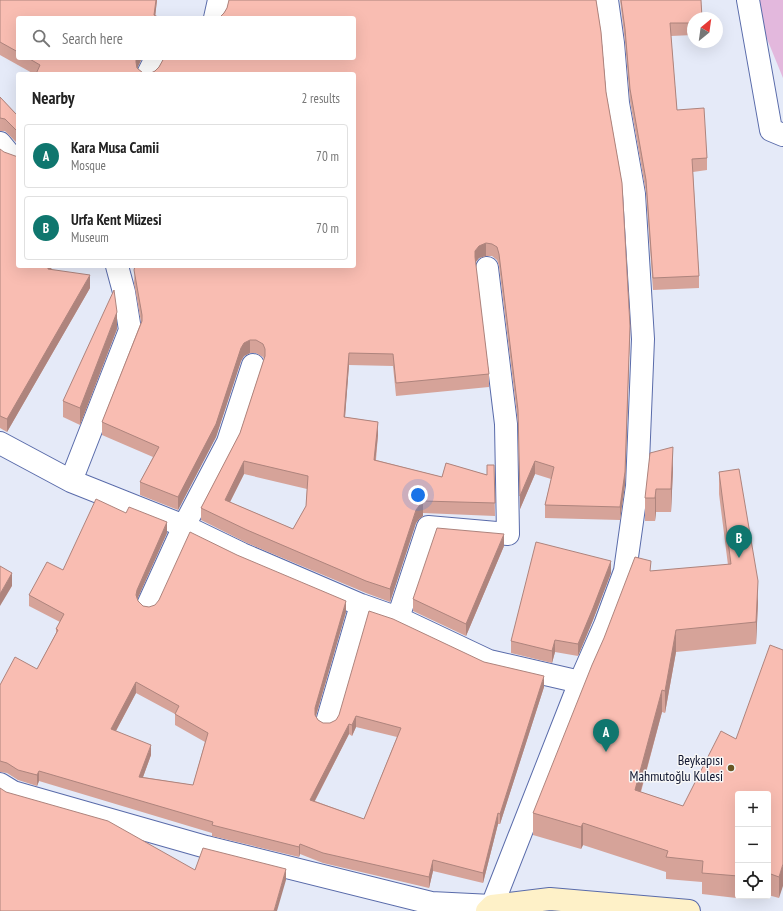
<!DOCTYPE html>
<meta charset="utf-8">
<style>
body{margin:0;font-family:"PT Sans Narrow",sans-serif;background:#f2f2f2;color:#222}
.controls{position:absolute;right:12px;bottom:12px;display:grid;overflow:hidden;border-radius:4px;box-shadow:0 4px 16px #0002}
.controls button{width:36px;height:36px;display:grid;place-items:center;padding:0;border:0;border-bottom:1px solid #e0e0e0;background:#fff;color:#222;font:20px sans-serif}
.compass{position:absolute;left:687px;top:12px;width:36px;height:36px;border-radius:50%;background:#fff;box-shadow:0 4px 16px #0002;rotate:29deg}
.you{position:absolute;left:418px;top:495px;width:14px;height:14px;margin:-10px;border:3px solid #fff;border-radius:50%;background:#1a73e8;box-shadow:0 0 0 6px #1a73e833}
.badge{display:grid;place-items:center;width:26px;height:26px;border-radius:50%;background:#0f766e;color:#fff;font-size:13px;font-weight:700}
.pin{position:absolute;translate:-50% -33px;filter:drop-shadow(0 1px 2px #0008)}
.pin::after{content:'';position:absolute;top:21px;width:14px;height:12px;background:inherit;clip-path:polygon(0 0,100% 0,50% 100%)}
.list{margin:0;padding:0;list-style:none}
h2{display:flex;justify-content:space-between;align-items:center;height:52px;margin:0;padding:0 16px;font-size:17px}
h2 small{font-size:13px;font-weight:400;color:#767676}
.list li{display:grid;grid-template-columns:26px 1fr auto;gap:12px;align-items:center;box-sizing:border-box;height:64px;margin:0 8px 8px;padding:0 8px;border:1px solid #e0e0e0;border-radius:4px}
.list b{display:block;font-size:15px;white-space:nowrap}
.list p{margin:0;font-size:13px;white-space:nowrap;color:#767676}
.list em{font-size:13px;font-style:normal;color:#767676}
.icon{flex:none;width:22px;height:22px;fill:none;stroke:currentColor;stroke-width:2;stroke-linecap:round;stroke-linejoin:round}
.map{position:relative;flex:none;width:783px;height:911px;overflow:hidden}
.search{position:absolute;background:#fff;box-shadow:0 4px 16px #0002;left:16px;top:16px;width:340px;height:44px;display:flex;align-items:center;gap:10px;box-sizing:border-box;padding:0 14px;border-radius:4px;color:#767676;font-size:15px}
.panel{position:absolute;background:#fff;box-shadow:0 4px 16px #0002;left:16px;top:72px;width:340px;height:196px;border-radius:4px}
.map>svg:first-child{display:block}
.green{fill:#e3b8dd}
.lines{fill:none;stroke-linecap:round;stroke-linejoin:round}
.street-casing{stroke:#596baa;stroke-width:24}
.secondary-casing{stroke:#596baa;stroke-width:24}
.street{stroke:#fff;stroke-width:22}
.secondary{stroke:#fef1c8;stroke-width:22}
.wall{fill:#d6a399;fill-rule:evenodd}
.shaded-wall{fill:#ae847d}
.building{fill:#f9bdb2;stroke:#ae847d;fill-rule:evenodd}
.poi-dot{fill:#685724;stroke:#f7f7f7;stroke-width:1.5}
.labels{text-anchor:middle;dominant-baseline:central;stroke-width:3;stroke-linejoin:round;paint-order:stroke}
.poi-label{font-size:14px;fill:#101630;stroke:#f7f7f7;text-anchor:end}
</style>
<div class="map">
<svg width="783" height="911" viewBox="0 0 783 911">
<rect width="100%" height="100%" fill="#e5eaf8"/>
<path class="green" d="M757,0H783V78L763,29Z"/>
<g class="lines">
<defs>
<path id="street" d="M748,0L771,130L783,135
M215,18L219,0
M148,74L156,58
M0,143L9,154L18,158
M0,443L71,481L184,526L242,554L361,605L398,618L489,661L580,682L492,906L431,903L206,847L13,792L0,784
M71,481L130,330L124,292L117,266
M148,605L184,526L228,442L253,365
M398,618L428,527L508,534L506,424L487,268
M580,682L605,625L625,571L637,486L643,339L634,194L618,103L613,43L607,0
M327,722L361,605"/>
<path id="secondary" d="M487,911L492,906L550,899L689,911"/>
</defs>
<use href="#street" class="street-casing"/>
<use href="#secondary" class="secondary-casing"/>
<use href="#street" class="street"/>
<use href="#secondary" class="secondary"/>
</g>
<path class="wall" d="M0,0H157L155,16L160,18H18V58H142L137,68L143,73L149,74L155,71L159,67L164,58H354V18H220V17L224,13L227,8L229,0H596L601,32L606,92L622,183L630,326L625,485L620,520L545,518V505L551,479L535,474L520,509L518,423L499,266L497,260L492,256H486L479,258L475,263L489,374V387L396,396L393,366L349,365L345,417L378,422V435L376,460L442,477L446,463L487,475V465H494L495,516L423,513V516L419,519L416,523L390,602L366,593L247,543L201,520V508L240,433L264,359L263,357L256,353H250L244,356L241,361L216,437L178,510L140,495V482L153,457L102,435V422L141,322L134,283L135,266H354V74H34L0,55ZM244,474L307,489L306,506L293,529L230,502Z
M620,0H701L693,18V35L671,36L677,110L707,158V170L693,172L699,276V288L653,290L646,193L630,101L625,42Z
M0,97L16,114L18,110V144L5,131H0Z
M0,149L18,266H52L51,269L90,288L7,432L0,428Z
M117,329L80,425L63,417V401Z
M673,470L671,512H656L655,521H645V498Z
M719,472L758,602L756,644L676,652L665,713L662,712L641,792L683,806L736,739L783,650L779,898L768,895V794H738V896H745V899L702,894V882L666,879V872L583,845L581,849L533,835V813L651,571L728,565L719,494Z
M167,533L137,599L138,601L143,606L149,607L346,612L316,716L318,720L323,723H330L484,662L544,687L500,824H498L483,883L433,871L429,888L323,863L300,854L299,857L212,836V833L39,781L37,786L18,780L7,773L0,772V685L37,669L56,633V629L60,622L29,606V595L63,570ZM136,693L175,714V725L205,742L193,785L143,777L151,755L116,731ZM356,727L397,737L364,819L315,801L349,734L352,736Z
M504,546L466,636L413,611V599Z
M611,573L593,620L578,656L555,652L552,663L511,653V641Z"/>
<path class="shaded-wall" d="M156,0H157L155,18L154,15Z
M136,58H142L137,69L136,62Z
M486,243V256L479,258L475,263V251L479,246Z
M48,266H52L48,281Z
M90,275V288L7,432V419Z
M117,312V329L80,425V408Z
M630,326L625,485L620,520V507Z
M250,340V353L244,356L241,361L216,437L178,510V497L241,348L244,343Z
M349,353V365L344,430V417Z
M378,422V435L374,472V460Z
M673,447V470L671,512V489Z
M244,461V474L225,512V500Z
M535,461V474L520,509V496Z
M656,489V512L655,521V498Z
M423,501V516L419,519L416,523L390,602V589L416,510Z
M167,522V533L137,600L136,595L137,590Z
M504,534V546L466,636V624Z
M611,561V573L593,620L578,656V644Z
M12,573V586L0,606V594Z
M758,581V602L756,644V622Z
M346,601V612L315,719V708Z
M676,630V652L665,713V691Z
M555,640V652L552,663V651Z
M544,676V687L500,824V814Z
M136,682V693L111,740V729Z
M662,690V712L635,812V790Z
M356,716V727L352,736V725Z
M349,724V734L310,810V800Z
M151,745V755L139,788V777Z
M39,771V781L37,786V775Z
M498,813V824L483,883V873Z
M583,823V845L581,849V827Z
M300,844V854L299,857V847Z
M433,860V871L429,888V877Z
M783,864V886L779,898V877Z
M286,869V880L277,911H274Z"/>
<path class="building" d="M0,0H156L154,15L160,18H18V52L0,42Z
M229,0H596L601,32L606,92L622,183L630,326L625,472L620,507L545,505L554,467L535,461L520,496L518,410L499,254L497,247L492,244L486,243L479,246L475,251V257L489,374L396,383L393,354L349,353L344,417L378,422L374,460L442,477L446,463L487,475V465H494L495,503L423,501V503L419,506L416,510L390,589L366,581L247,530L201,508L240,433L265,356V349L263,344L256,340H250L244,343L241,348L216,424L178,497L140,482L159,447L102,422L142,321V315L134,270L135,266H354V74H36L40,65L28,58H136V62L137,68L143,73L149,74L155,71L159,67L164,58H354V18H220V17L224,13L227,8ZM244,461L308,476L306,506L293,529L225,500Z
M621,0H701L702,18H693V23H670L677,110L704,108L707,158L692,159L699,276L653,278L646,180L630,89L625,29Z
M0,97L16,114L18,110V132L5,119L0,118Z
M0,149L4,152L18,157V266H48V269L90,275L7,419L0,416Z
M114,290L117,312L80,408L63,401Z
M673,447L671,489H656L655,498H645L650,453Z
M739,469L758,581L756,622L676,630L665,691L662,690L635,790L683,806L721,731L736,739L770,645L783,650V864L779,877L768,873V794H738V876L702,873L703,861L666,857L668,851L583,823L581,827L533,813L592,665L604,638L635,557L651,561L650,571L731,564L719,472Z
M96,499L126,513L129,507L167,522L137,590L136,595L138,601L143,606L149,607L155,605L159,600L190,532L237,555L346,601L315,708V715L318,720L323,723H330L336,720L339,715L369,611L393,619L484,662L544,676L500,814L498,813L483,873L433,860L429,877L323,853L300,844L299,847L212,825L213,822L39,771L37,775L18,770L7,763L0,761V685L15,657L37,669L58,630L56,629L64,614L29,595L47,562L63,570ZM136,682L179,706L175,714L208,733L193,785L139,777L151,745L111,729ZM356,716L401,728L364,819L310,800L349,724L352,725Z
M437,528L504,534L466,624L413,599Z
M536,542L611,561L593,608L578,644L555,640L552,651L511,641Z
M0,566L12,573L0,594Z
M0,788L6,792L108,821L195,870L203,848L286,869L274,911H0Z"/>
<circle class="poi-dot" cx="731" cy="768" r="4"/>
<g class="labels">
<g class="poi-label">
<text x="723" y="760">Beykapısı<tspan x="723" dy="16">Mahmutoğlu Kulesi</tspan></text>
</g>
</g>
</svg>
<div class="controls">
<button>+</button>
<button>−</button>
<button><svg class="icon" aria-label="locate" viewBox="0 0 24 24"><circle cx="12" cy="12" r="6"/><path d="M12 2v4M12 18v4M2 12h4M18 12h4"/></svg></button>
</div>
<svg class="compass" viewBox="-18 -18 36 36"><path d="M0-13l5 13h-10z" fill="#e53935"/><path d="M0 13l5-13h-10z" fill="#767676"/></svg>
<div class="you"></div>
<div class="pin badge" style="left:606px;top:752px">A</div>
<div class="pin badge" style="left:739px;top:558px">B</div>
<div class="search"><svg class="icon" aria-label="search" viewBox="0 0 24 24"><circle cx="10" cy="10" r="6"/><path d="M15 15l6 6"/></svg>Search here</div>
<section class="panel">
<h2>Nearby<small>2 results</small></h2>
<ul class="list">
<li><span class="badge">A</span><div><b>Kara Musa Camii</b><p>Mosque</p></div><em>70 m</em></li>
<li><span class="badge">B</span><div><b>Urfa Kent Müzesi</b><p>Museum</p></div><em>70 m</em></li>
</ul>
</section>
</div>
